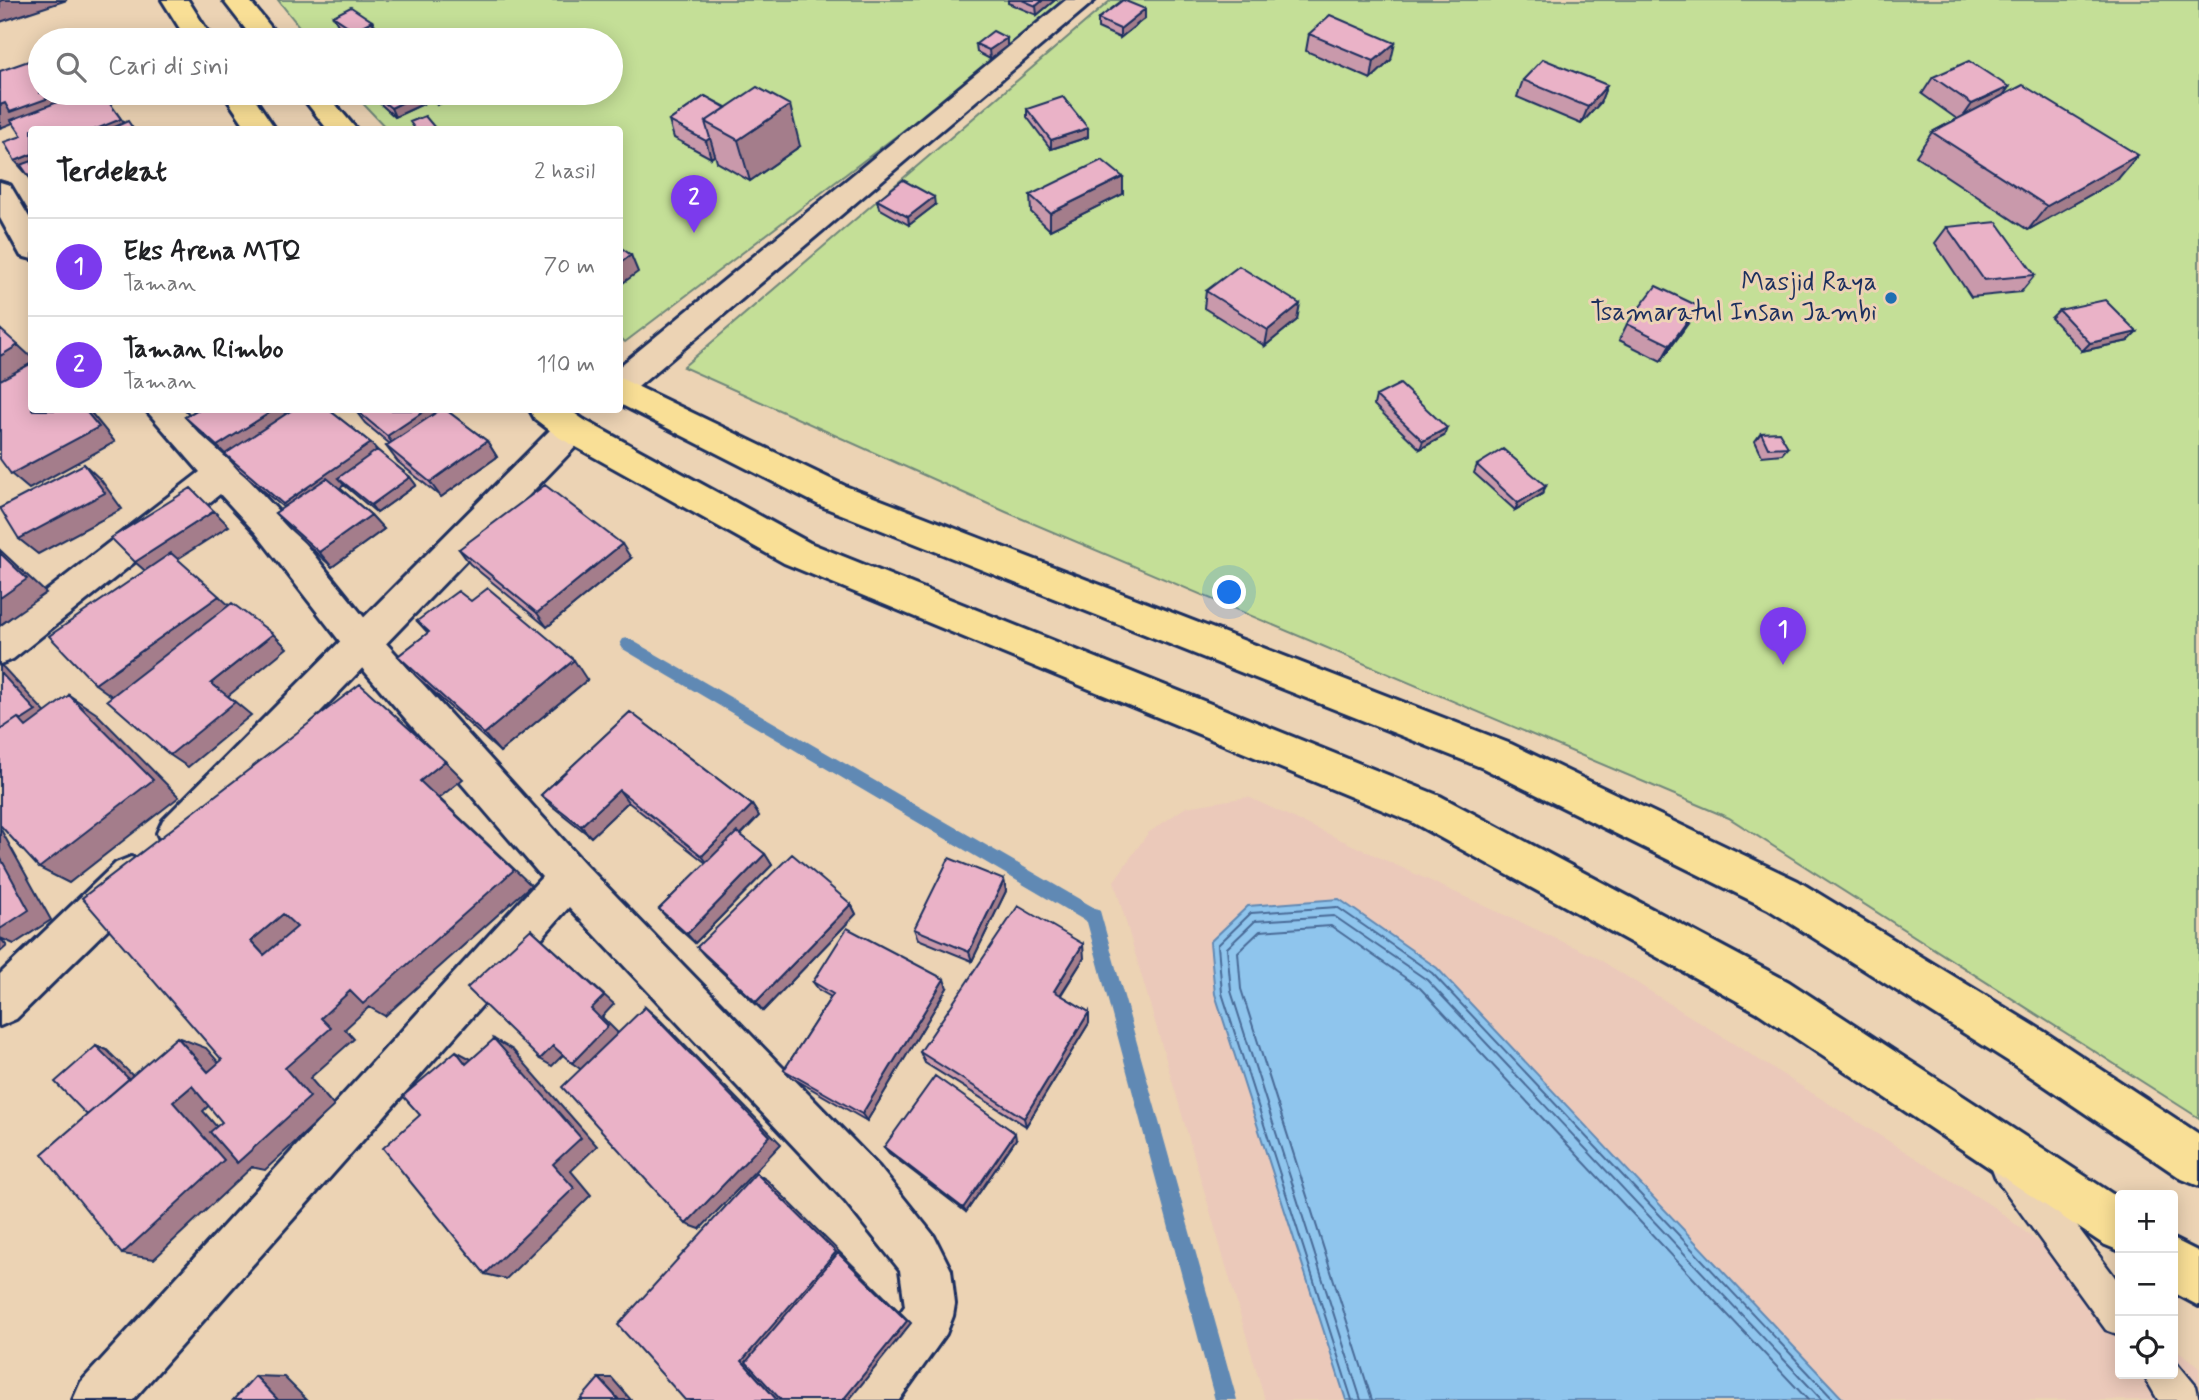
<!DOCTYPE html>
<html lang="id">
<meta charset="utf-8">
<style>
body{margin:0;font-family:Mynerve,sans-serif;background:#f6f6f6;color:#202124}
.controls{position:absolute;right:21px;bottom:21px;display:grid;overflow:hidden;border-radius:7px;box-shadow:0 4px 18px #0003}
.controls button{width:63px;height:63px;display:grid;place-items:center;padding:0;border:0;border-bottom:2px solid #e0e0e0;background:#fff;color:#202124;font:35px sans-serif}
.you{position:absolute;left:1230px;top:593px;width:24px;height:24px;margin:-18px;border:5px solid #fff;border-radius:50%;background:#1a73e8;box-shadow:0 0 0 10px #1a73e833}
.badge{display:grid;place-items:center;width:46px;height:46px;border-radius:50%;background:#7c3aed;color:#fff;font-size:23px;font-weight:700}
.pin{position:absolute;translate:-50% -58px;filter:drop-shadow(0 2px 4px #0008)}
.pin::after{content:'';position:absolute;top:37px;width:24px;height:21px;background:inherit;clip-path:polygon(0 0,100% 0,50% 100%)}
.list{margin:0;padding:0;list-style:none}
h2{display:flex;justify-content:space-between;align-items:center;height:91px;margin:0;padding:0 28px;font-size:30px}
h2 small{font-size:23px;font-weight:400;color:#757577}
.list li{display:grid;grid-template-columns:46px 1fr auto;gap:21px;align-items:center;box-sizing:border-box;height:98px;padding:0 28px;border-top:2px solid #e0e0e0}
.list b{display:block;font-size:26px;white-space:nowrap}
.list p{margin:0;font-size:23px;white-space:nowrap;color:#757577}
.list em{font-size:23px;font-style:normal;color:#757577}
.icon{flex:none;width:38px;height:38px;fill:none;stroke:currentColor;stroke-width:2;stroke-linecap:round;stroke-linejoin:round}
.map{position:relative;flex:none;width:2199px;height:1400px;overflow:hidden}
.search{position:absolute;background:#fff;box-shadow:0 4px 18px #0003;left:28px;top:28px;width:595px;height:77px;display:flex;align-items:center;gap:18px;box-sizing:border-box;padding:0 24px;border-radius:38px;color:#757577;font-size:26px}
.panel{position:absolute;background:#fff;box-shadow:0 4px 18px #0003;left:28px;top:126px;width:595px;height:287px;border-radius:7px}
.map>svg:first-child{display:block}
.built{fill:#ebc9ba}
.green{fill:#c4df97;stroke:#70877a;stroke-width:2}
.water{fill:#8fc5ed;stroke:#6189b4;stroke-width:2}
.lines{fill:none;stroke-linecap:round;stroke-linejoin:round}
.shore{stroke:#496b97;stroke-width:2}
.stream{fill:#6189b4;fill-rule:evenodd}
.service-casing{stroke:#1b2f5e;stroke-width:5}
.minor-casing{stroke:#1b2f5e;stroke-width:6}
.tertiary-casing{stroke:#1b2f5e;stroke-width:6}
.trunk-casing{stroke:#1b2f5e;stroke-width:6}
.service{fill:#ecd3b4;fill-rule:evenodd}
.minor{fill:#ecd3b4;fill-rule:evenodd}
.tertiary{fill:#ecd3b4;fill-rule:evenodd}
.trunk{fill:#f9df96;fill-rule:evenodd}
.wall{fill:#c999ab;stroke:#1b2f5e;stroke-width:2}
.shaded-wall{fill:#a47d8b;stroke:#1b2f5e;stroke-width:2}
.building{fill:#eab2c7;stroke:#1b2f5e;stroke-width:2;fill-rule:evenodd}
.poi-dot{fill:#1f6fb2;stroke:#ecd3b4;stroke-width:2.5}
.labels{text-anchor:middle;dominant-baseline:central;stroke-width:6;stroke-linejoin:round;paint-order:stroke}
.poi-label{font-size:26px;fill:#1b2f5e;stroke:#ecd3b4;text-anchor:end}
</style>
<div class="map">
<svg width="2199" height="1400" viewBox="0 0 2199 1400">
<rect width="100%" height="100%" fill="#ecd3b4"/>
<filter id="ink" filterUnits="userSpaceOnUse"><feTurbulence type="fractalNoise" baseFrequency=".0143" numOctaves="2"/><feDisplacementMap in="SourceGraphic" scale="14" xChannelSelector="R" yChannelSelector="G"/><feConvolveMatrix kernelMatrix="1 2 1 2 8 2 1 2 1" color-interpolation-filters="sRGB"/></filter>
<g filter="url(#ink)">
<path class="built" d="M1248,797L1594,956L1995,1208L2120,1307V1374H2173V1347L2199,1366V1400H1265L1114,881L1148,833L1186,807Z"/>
<path class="green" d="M278,0H1066L1016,45L625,342L620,337V130L387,129L353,93H611V40H310Z
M1111,0H2199V1118L1729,818L1006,512L683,367Z"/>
<path class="water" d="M1339,899L1437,968L1844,1400H1346L1215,994L1210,942L1248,906Z"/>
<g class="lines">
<path class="shore" d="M1352,1400L1222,993L1218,945L1251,913L1337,907L1432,973L1834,1400
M1361,1400L1231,991L1227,948L1255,921L1334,916L1427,980L1822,1400
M1372,1400L1241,989L1238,952L1260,931L1331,926L1420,988L1808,1400"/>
<path class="stream" d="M628,638L1100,911L1237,1400H1215L1087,922L623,649L620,644L623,639Z"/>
<defs>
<path id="service" d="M2008,1146L2021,1151L2120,1284V1335L2106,1330L1995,1177L1990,1164L1995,1151Z
M2173,1358L2196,1386L2199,1400H2158L2143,1374H2173Z"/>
<path id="minor" d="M1066,0H1095L632,392L620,396V366Z
M0,182L10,185L32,222V259L21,256L0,218Z
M146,410H183L280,513L375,631L584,863L879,1167L934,1236L951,1270L955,1304L953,1316L946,1334L899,1400H842L850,1382L905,1306L900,1270L845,1201L569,907L133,1400H73L81,1382L542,877L349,653L256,533L220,494L13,659L0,664V627L200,472Z"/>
<path id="tertiary" d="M572,416L584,420L589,429L584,438L191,846L177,852L163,846L157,833L163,820L560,420Z
M131,857L146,863L152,877L146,891L16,1019L0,1026V974L116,863Z"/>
<path id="trunk" d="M162,0H188L213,40H187Z
M223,0H249L281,40H254Z
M223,93H251L276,130H248Z
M299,93H326L357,130H328Z
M620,378L845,486L1511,744L1798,881L2043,1031L2199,1134V1186L2182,1179L2011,1063L1768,909L1483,768L821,506L620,404Z
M530,410H570L584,420L810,543L1440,796L1789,982L2120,1199V1251L2103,1244L1757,1012L1412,822L784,563L560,438L535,419Z
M2173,1239L2199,1252V1306L2173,1292Z"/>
</defs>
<use href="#service" class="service-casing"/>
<use href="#minor" class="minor-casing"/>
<use href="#tertiary" class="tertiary-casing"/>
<use href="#trunk" class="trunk-casing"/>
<use href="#service" class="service"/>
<use href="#minor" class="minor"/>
<use href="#tertiary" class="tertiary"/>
<use href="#trunk" class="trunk"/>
</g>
<path class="wall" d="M1008,0H1055L1037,15L1008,3Z
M1145,9V18L1120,38L1098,28V19Z
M333,16L372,21L377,30L355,37L338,25Z
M1309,34L1391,60L1371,79L1306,51Z
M1007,38V46L990,59L977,52L976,44Z
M1933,77L2009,87L2003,95L2118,179L2028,230L1916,156L1932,132L1957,119L1922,94Z
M1523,80L1607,85L1600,103L1581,124L1517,97Z
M371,93H416L423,104L395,117L374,98Z
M424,93H463L437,105Z
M705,96L800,146L750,181L717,162L715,155L711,158L674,138L669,121Z
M1027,109L1088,128V137L1051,149L1027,117Z
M1123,177V194L1050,230L1031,212L1030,195Z
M877,200L935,205L909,225L879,208Z
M1947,227L2035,275L2021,292L1971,297L1935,243Z
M1206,291L1297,320L1265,346L1204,308Z
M1698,306L1689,322L1661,361L1619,340L1627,324Z
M2059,310L2137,332L2128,341L2082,351L2051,318Z
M1376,396L1444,436L1420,449L1374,405Z
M194,410H329L371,443L377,450L410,477L416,485L377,513L344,485L340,488L371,515L384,529L332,567L289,528L275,513L284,508L239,470L230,460L200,433L185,417L195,411Z
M355,410H446L487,441L497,457L441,497L398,462L386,446L390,444L365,423Z
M1761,433L1788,447L1782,454L1762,456L1755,441Z
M1477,465L1542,494L1515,510L1474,473Z
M459,549L631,558L547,627L470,564Z
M471,601L587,680L500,752L416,676L398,656L428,633L417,621Z
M630,712L752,805L759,816L741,835L765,854L772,865L695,943L668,919L659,909L706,863L628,802L591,837L552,806L541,795Z
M1004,880L1006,891L972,961L918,939L914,929Z
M851,904L856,914L763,1011L705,956L697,947Z
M1084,958L1061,995L1089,1012V1023L1026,1126L925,1063L920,1052Z
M813,982L947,988L867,1121L791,1077L784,1070L831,997L819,990Z
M1016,1139L966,1212L889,1153L884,1147Z"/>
<path class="shaded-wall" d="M2,0H67L0,22V1Z
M1043,0H1055L1037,15L1036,6Z
M1145,9V18L1120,38V29Z
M372,21L377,30L359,39L354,30Z
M1007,38V46L990,59L989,50Z
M1395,43L1391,60L1371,79L1374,61Z
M1607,85L1600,103L1581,124L1588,107Z
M2009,87L1997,104L1960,121L1972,104Z
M63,93H123L107,99L129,130H94L18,121L0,128V105L5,103Z
M439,93H463L437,105L433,96Z
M555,93H567L556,96Z
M418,95L423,104L395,117L391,108Z
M790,105L800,146L750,181L738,140Z
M1088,128V137L1051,149V140Z
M710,138L715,155L711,158L706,141Z
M32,154V177L30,178L15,161Z
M2138,155L2118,179L2028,230L2047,206Z
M1123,177V194L1050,230V213Z
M934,197L935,205L909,225L908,217Z
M631,255L638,272L620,285V263Z
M1300,304L1297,320L1265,346L1268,330Z
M1698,306L1689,322L1661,361L1670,345Z
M2137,332L2128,341L2082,351L2090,343Z
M18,345L32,358V363L0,382V356Z
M85,410H89L115,442L29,489L11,474Z
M274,410H312L226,455L217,446Z
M426,410H443L398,451L387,436Z
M1447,428L1444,436L1420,449L1423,441Z
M487,441L497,457L441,497L430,482Z
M371,443L383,458L338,478L344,485L297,519L283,504Z
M84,464L101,480L122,509L38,554L19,539Z
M410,477L416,485L377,513L371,505Z
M1546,486L1542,494L1515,510L1518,503Z
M214,511L229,526L151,576L135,562Z
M371,515L384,529L332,567L319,552Z
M622,544L631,558L547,627L537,613Z
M0,550L46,593L0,625Z
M219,596L234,610L113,697L95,684Z
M273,634L287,648L228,696L251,715L188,767L170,755L211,683Z
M574,660L587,680L500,752L484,734Z
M0,665L4,668L55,723L0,762Z
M69,695L97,714L179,797L69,883L39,868Z
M445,761L463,779L439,798L531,885L385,1016L369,1007L345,1029L354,1039L310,1078L334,1106L265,1170L251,1167H252L154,1259L122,1254L173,1102L192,1086L220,1095L203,1111L243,1157L285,1068L321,1018L420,781Z
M619,790L628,802L591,837L581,826Z
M752,805L759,816L710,866L702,856Z
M0,828L51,920L14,944L0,938L7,946L0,952Z
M765,854L772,865L695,943L687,934Z
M1004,880L1006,891L972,961L969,952Z
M851,904L856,914L763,1011L756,1002Z
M283,914L307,928L264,955L251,941Z
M531,929L614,1004L602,1017L619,1034L583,1071L572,1063L591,1009Z
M1083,944L1084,958L1055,1003L1054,991Z
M944,979L947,988L867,1121L862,1114Z
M645,1007L659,1019L781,1144L700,1229L686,1224Z
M1089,1012V1023L1026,1126L1024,1118Z
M177,1037L206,1048L236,1082L208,1072Z
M494,1039L513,1050L597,1146L571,1171L591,1195L506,1279L485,1274L553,1164Z
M96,1046L107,1050L144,1087L104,1124Z
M553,1046L565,1053L552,1066L540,1059Z
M456,1051L475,1061L466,1064Z
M1015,1133L1016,1139L966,1212L963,1208Z
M756,1173L767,1180L911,1323L849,1400H777L742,1361Z
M255,1376L284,1377L307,1400H278Z
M599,1378H612L631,1400H619Z"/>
<path class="building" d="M1022,0H1043L1036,6Z
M1123,0L1145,9L1120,29L1098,19Z
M351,7L372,21L354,30L333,16Z
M1330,15L1395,43L1374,61L1309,34Z
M374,29L387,40H346Z
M993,31L1007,38L989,50L976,44Z
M109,32L115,40H86Z
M40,57V93H63L10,112L5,103L0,105V71Z
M1543,59L1607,85L1588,107L1523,80Z
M1969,61L2009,87L1972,104L1933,77Z
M2023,85L2138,155L2047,206L1932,132Z
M757,87L790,105L738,140L705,122Z
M81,93H102L121,119L94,130H32V154L15,161L4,142L22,136L11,120Z
M373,93H416L418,95L391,108Z
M705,96L726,108L705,122L710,138L706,141L669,121Z
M1063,97L1088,128L1051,140L1027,109Z
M425,116L436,129L416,130L410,122Z
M128,121L134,130H108Z
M1102,160L1123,177L1050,213L1030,195Z
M32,161V181L21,165Z
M903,180L934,197L908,217L877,200Z
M1997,222L2035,275L1984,280L1947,227Z
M620,247L631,255L620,263Z
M1239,266L1300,304L1268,330L1206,291Z
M1656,286L1698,306L1670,345L1627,324Z
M2105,300L2137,332L2090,343L2059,310Z
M0,329L18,345L0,356Z
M32,363V410H85L99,427L11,474L0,459V380Z
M1400,384L1447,428L1423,441L1376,396Z
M197,410H274L217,446L185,417Z
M292,410H329L371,443L283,504L225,454Z
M356,410H426L387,436Z
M440,410H446L487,441L430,482L386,446Z
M1779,432L1788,447L1768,448L1761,433Z
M1503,449L1546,486L1518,503L1477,465Z
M377,450L410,477L371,505L338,478Z
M84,464L105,493L19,539L0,508Z
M327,478L371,515L319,552L275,513Z
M545,485L622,544L537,613L459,549Z
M191,488L214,511L135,562L111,538Z
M0,553L27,579L0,598Z
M171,553L219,596L95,684L49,636Z
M488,588L574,660L484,734L398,656L429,632L417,621L458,591L471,601Z
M232,603L273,634L211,683L235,702L170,755L107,700Z
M0,672L36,711L22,720L18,718L0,730Z
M360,684L445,761L420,781L514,870L363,1004L350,991L321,1018L331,1028L285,1068L310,1097L237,1163L210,1132L222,1122L192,1086L173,1102L224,1160L122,1254L42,1154L177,1037L208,1072L222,1060L82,898ZM283,914L297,927L264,955L251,941Z
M69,695L153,780L39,868L0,825V730L18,718L26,727Z
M630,712L752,805L702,856L619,790L581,826L541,795Z
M737,832L765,854L687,934L659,909Z
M792,854L851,904L756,1002L697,947Z
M0,857L29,910L0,929Z
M949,858L1004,880L969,952L914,929Z
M1018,906L1083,944L1054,991L1089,1012L1024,1118L920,1052Z
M847,928L944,979L862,1114L784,1070L833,994L813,982Z
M531,929L604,996L591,1009L608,1026L572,1063L553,1046L540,1059L467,988Z
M645,1007L770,1136L686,1224L562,1087Z
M494,1039L581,1138L553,1164L574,1188L485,1274L383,1148L420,1115L403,1096L456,1051L466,1064Z
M96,1046L129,1079L87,1115L55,1082Z
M935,1076L1015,1133L963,1208L884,1147Z
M756,1173L836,1252L742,1361L777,1400H685L618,1325Z
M838,1253L907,1321L843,1400H781L746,1362Z
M255,1376L278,1400H233Z
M599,1378L619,1400H580Z"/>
</g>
<circle class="poi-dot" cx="1891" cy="298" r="7"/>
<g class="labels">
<g class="poi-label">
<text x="1877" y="283">Masjid Raya<tspan x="1877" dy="30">Tsamaratul Insan Jambi</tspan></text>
</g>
</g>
</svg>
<div class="controls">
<button>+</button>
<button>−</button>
<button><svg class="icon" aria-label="locate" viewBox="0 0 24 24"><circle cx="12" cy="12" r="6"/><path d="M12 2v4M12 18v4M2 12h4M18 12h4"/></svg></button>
</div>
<div class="you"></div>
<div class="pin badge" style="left:1783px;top:665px">1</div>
<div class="pin badge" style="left:694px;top:233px">2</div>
<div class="search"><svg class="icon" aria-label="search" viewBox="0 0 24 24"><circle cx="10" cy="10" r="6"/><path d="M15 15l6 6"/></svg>Cari di sini</div>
<section class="panel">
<h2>Terdekat<small>2 hasil</small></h2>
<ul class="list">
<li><span class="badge">1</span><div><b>Eks Arena MTQ</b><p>Taman</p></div><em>70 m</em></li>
<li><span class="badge">2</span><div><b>Taman Rimbo</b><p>Taman</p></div><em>110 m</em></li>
</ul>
</section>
</div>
